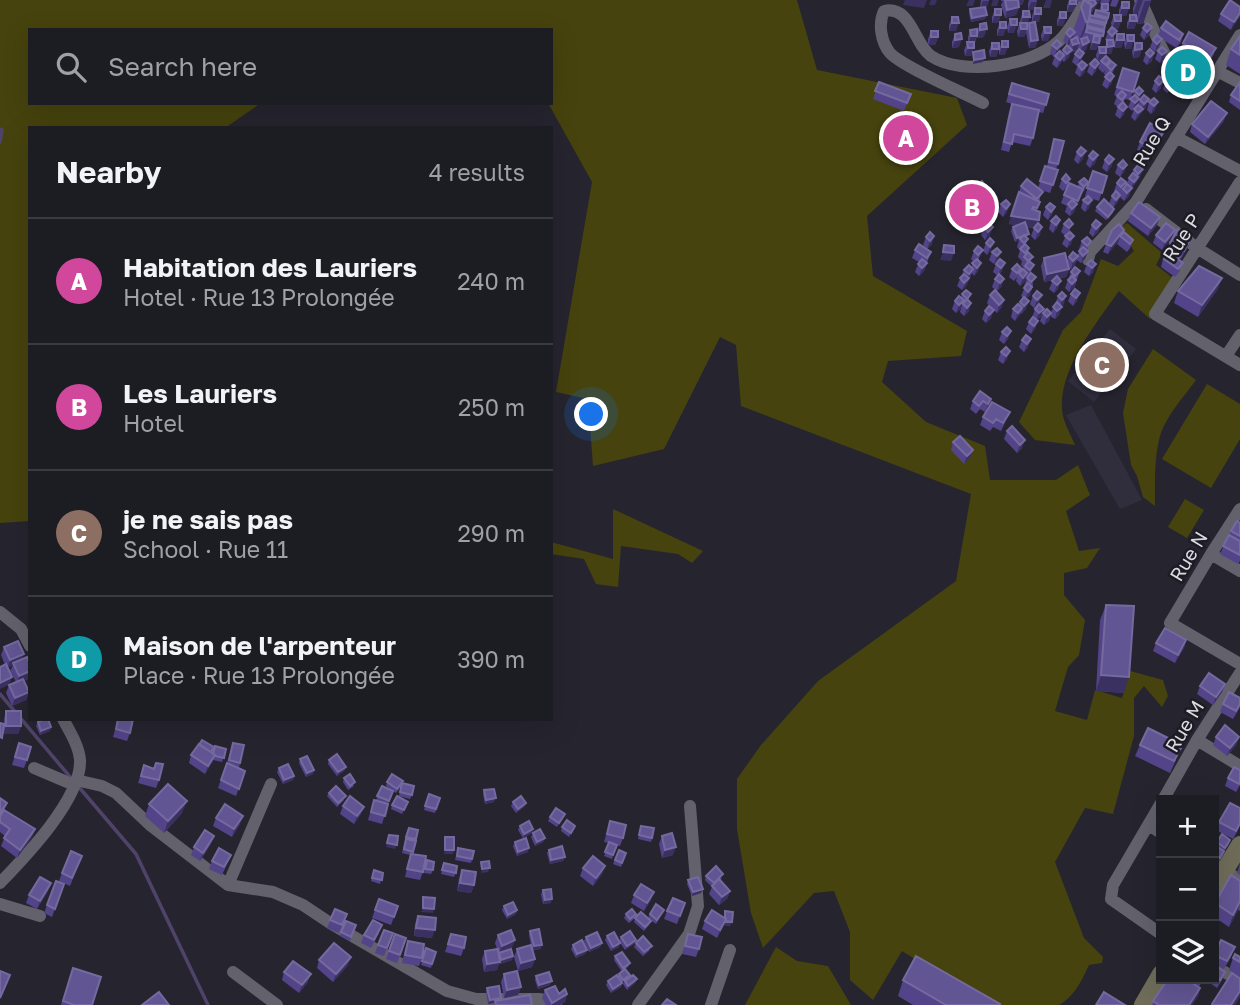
<!DOCTYPE html>
<meta charset="utf-8">
<style>
body{margin:0;font-family:"Golos Text",sans-serif;background:#292930;color:#f1f3f6}
.controls{position:absolute;right:21px;bottom:21px;display:grid;overflow:hidden;border-radius:0px;box-shadow:0 7px 28px #0002}
.controls button{width:63px;height:63px;display:grid;place-items:center;padding:0;border:0;border-bottom:2px solid #3a3a41;background:#1c1c23;color:#f1f3f6;font:35px sans-serif}
.you{position:absolute;left:592px;top:415px;width:24px;height:24px;margin:-18px;border:5px solid #fff;border-radius:50%;background:#1a73e8;box-shadow:0 0 0 10px #1a73e833}
.badge{display:grid;place-items:center;width:46px;height:46px;border-radius:50%;background:#c4bc3d;color:#fff;font-size:23px;font-weight:700}
.pin{position:absolute;translate:-50% -50%;border:4px solid #fff;box-shadow:0 2px 7px #0006}
.list{margin:0;padding:0;list-style:none}
h2{display:flex;justify-content:space-between;align-items:center;height:91px;margin:0;padding:0 28px;font-size:30px}
h2 small{font-size:23px;font-weight:400;color:#a0a1a6}
.list li{display:grid;grid-template-columns:46px 1fr auto;gap:21px;align-items:center;box-sizing:border-box;height:126px;padding:0 28px;border-top:2px solid #3a3a41}
.list b{display:block;font-size:26px;white-space:nowrap}
.list p{margin:0;font-size:23px;white-space:nowrap;color:#a0a1a6}
.list em{font-size:23px;font-style:normal;color:#a0a1a6}
.icon{flex:none;width:38px;height:38px;fill:none;stroke:currentColor;stroke-width:2;stroke-linecap:round;stroke-linejoin:round}
.map{position:relative;flex:none;width:1240px;height:1005px;overflow:hidden}
.search{position:absolute;background:#1c1c23;box-shadow:0 7px 28px #0002;left:28px;top:28px;width:525px;height:77px;display:flex;align-items:center;gap:18px;box-sizing:border-box;padding:0 24px;border-radius:0px;color:#a0a1a6;font-size:26px}
.panel{position:absolute;background:#1c1c23;box-shadow:0 7px 28px #0002;left:28px;top:126px;width:525px;height:595px;border-radius:0px}
.map>svg:first-child{display:block}
.built{fill:#302e3d}
.green{fill:#46430e}
.lines{fill:none;stroke-linecap:round;stroke-linejoin:round}
.stream{stroke:#50436a;stroke-width:3.5}
.street{stroke:#62616c;stroke-width:12}
.secondary{stroke:#6f6d59;stroke-width:18}
.wall{fill:#53448a}
.shaded-wall{fill:#3b3161}
.building{fill:#625593;stroke:#756a9f;stroke-width:2}
.labels{text-anchor:middle;dominant-baseline:central;stroke-width:5;stroke-linejoin:round;paint-order:stroke}
.street-label{font-size:19px;fill:#dbdbe1;stroke:#1d1c25}
</style>
<div class="map">
<svg width="1240" height="1005" viewBox="0 0 1240 1005">
<rect width="100%" height="100%" fill="#26252f"/>
<path class="built" d="M1110,329L1136,349L1094,402L1068,381Z
M1091,405L1142,500L1120,509L1066,415Z"/>
<path class="green" d="M0,0H797L817,70L957,98L967,125L867,216L873,276L967,331L961,356L888,361L882,382L926,422L985,446L990,480H1056L1078,465L1090,495L1066,511L1079,551L1100,548L1087,568L1064,573V595L1085,620L1079,655L1068,667L1055,711L1087,720L1095,690L1122,698L1130,671L1163,680L1168,696L1162,707L1144,686L1134,698V736L1113,814L1085,808L1055,862L1084,938L1103,957L1102,963L1089,965C1082,980 1074,997 1059,1005H989L902,951L873,1000L850,980V932L834,891L814,893L763,948L751,913L737,829V779L761,745L818,681L956,581L971,494L741,406L736,345L720,337L664,449L593,466L588,399L556,392L592,182L548,103H551V30H30V103H261L225,128H30V521L0,523Z
M1127,223L1162,253L1156,265L1174,279L1150,319L1119,291C1097,322 1059,369 1062,409C1062,420 1071,435 1075,445L1035,440L1019,422L1063,330L1081,312L1101,259L1118,266L1134,251L1120,228Z
M1153,349L1196,380C1183,398 1164,418 1159,440C1154,462 1155,485 1155,506L1143,497L1137,476L1131,465L1123,413L1128,389Z
M1207,384L1240,404V439L1211,488L1162,459Z
M1185,499L1204,510L1187,538L1168,527Z
M613,509L703,551L692,563L678,554L621,546L618,587L596,584L584,559L551,554V542L613,559Z
M776,947L797,961L828,966L851,1005H745Z"/>
<g class="lines">
<path class="stream" d="M0,129L2,130L0,142
M0,694L71,778
M78,786L136,854L208,1005"/>
<path class="street" d="M1140,0C1152,21 1162,60 1181,74C1189,79 1199,81 1208,84
M1217,71L1240,83
M983,103C962,92 903,67 890,53C881,42 878,24 884,11C911,5 914,44 931,56C963,77 1032,66 1059,41C1071,30 1079,13 1086,0
M1176,137L1240,171
M1240,182L1155,314L1240,365
M1146,209L1197,248L1240,275
M1088,260L1090,252L1136,202L1240,35
M1226,356L1240,335
M1240,509L1211,554L1170,623L1240,664
M1211,554L1240,571
M0,612L21,629L30,646
M1197,740L1240,766
M34,768L74,785
M76,780L102,786L116,793L150,825L228,885L273,892L303,905L330,923L447,991L476,999H539L551,1001L556,1005
M1163,800L1197,740L1240,673
M1161,803L1113,885L1111,899L1161,934
M1149,825L1161,833
M1214,864L1240,880
M0,883C25,857 82,798 80,760C79,746 70,732 63,719
M228,885L271,784
M0,904L40,916
M1214,966L1240,981
M233,972L277,1005
M638,1005L689,934L698,906L690,806
M711,1005L730,950"/>
<path class="secondary" d="M1214,888L1240,845
M1143,1005L1161,974"/>
</g>
<path class="wall" d="M981,0H989L986,9H985V19L971,22L969,13L970,9L980,7Z
M1001,0H1024L1022,5H1019V7L1016,15L1005,18L1001,5L1003,1H1001Z
M1029,0H1037L1035,8L1039,22H1035L1038,40L1035,48H1029L1026,32L1024,37H1018L1017,31L1023,11L1027,27L1029,23L1032,22V16L1034,10H1028V4Z
M1069,0H1082L1081,2H1076L1073,12H1067V6Z
M1084,0L1088,3L1090,0H1100L1090,15L1094,16L1096,10L1099,11L1101,5L1100,4L1101,0H1110L1108,4V18L1100,44H1099L1096,50H1090L1091,42L1088,41L1086,50L1082,52L1084,53L1081,61L1077,66L1072,62L1075,54L1079,50L1078,47L1076,51L1070,53L1069,57L1064,62L1062,60L1061,63L1057,68L1052,64L1055,56L1062,53L1063,50L1068,47L1070,42L1067,45L1063,41L1066,33L1073,31Z
M1112,0H1119L1116,7L1110,6Z
M1136,0H1151L1143,24H1137V21L1134,29H1127V23L1130,15L1137,18L1138,13L1133,14V8Z
M1122,2L1129,8L1126,16H1121V21L1118,29H1114V39L1111,54H1106L1105,57L1110,60L1109,64L1116,65L1112,74L1114,76L1111,84L1107,89L1102,85L1106,76L1104,74L1105,70L1103,73L1098,68L1101,61H1097L1096,55L1099,47H1105L1107,41L1105,40L1108,32L1112,28L1111,23L1114,15H1119V10Z
M1240,7L1231,30L1218,21L1221,14Z
M995,9L1001,15L998,23H992V17Z
M1060,12L1063,26H1057V20Z
M952,17L956,31H949V25Z
M1010,19L1014,33H1008L1007,27Z
M1000,22L1006,28L1003,36H997V30Z
M980,24L984,37L977,38V31Z
M1044,27L1048,41H1042L1041,35Z
M1152,27L1149,35L1144,40L1140,35L1143,28Z
M1161,28L1183,34L1181,42L1176,48L1159,37V47L1155,52L1150,47L1153,40L1158,36Z
M970,30L977,36L971,56H965L964,50L968,42V37Z
M931,31L938,37L935,45H928V39Z
M955,34L959,47L952,48V42Z
M1117,34L1124,40L1121,48H1114V42Z
M1127,35L1131,49H1125L1124,43Z
M1240,36V74L1226,65L1231,49Z
M1002,41L1005,55H999V49L996,57H990L989,51L992,43L999,49Z
M1135,43L1142,49L1139,57L1133,58L1132,51Z
M1183,43L1216,48L1213,56L1207,66L1204,64L1197,82L1188,95L1175,86L1183,63L1188,55L1180,50Z
M1061,44L1058,52L1054,57L1050,53L1052,45Z
M1162,47L1164,59L1160,63L1155,59L1158,51Z
M1150,49L1152,61L1147,65L1143,61L1146,53Z
M1095,59L1096,71L1092,76L1087,72L1090,64Z
M1165,61L1172,65L1175,76L1172,79V89L1167,93L1163,89L1166,81L1168,78L1166,77L1168,72L1167,73L1162,69Z
M1078,65H1087L1084,73L1080,77L1075,73Z
M1123,68L1139,73L1130,100L1125,99L1123,103L1124,114L1120,119L1115,115L1118,107L1114,104L1117,96L1114,95Z
M1159,76L1161,88L1156,93L1152,89L1155,81Z
M879,82L911,94L904,111L873,99Z
M1240,82V110L1229,102L1231,95Z
M1012,83L1049,94L1043,113L1039,112L1033,138L1030,146L1012,142L1009,152L1001,150L1009,112L1012,104L1018,106L1006,102Z
M1135,91H1143L1136,106L1140,100L1144,95L1146,107L1135,121L1131,117L1134,110L1132,111L1128,107Z
M1154,98L1155,110L1151,114L1147,110L1149,102Z
M1224,121L1205,144L1190,132L1192,124Z
M1054,139L1058,164L1056,169L1058,170L1050,193L1039,189L1040,200L1037,210V224L1040,235L1035,240L1031,236L1034,228L1026,227L1027,238L1026,245L1029,248L1027,253L1033,257L1030,262L1033,285L1030,295L1026,299V309L1021,314V313L1015,321L1011,317L1013,309L1018,305L1023,298L1021,296L1025,287L1024,286L1027,278L1026,277L1025,281L1020,286L1016,281L1017,277L1014,281L1009,277L1012,269L1020,272L1024,268L1021,265L1022,261L1018,257L1020,250L1017,247L1019,240L1015,242L1011,231L1013,227L1016,225L1009,224L1021,186L1038,188L1045,166H1047Z
M1161,139L1150,158L1137,150L1140,142Z
M1081,147L1083,159L1078,164L1074,160L1077,152Z
M1098,155L1095,163L1090,168L1086,164L1089,156Z
M1114,159L1111,167L1107,172L1102,168L1105,160Z
M1123,160L1124,172L1120,177L1115,173L1118,165Z
M1138,165L1140,177L1131,189L1129,196L1124,201L1120,197L1117,203L1113,208V213L1106,220L1095,211L1097,207L1109,204L1112,196L1115,192L1114,191L1117,183L1124,188L1126,185L1129,178L1132,174L1134,170Z
M1093,171L1107,176L1099,201L1090,198L1089,208L1085,212L1081,208L1083,200L1087,197L1085,196Z
M1062,179L1078,187L1079,182H1088L1085,190L1081,194L1074,212L1070,216L1065,212L1067,206L1061,203L1067,187L1063,191L1059,187Z
M1006,200L1007,212L1003,217L998,212L1001,204Z
M958,203L989,204L965,226L955,211Z
M1050,203L1052,215L1048,220L1043,215L1046,207Z
M1131,213L1157,225L1148,236L1128,221Z
M1069,219L1071,244L1067,248L1062,244L1066,236L1061,232L1064,224Z
M1060,220L1057,228L1053,233L1049,229L1051,221Z
M988,223L990,235L985,240L981,235L984,227Z
M1101,224L1098,232L1093,237L1089,233L1092,225Z
M1112,230H1124L1123,234L1133,240L1130,248L1127,252L1117,244L1119,240L1108,254L1103,252Z
M1175,230L1162,250L1153,243L1156,235Z
M930,232L932,244L927,249L923,245L926,237Z
M1087,237L1088,249L1085,259L1081,263L1077,260L1075,264L1071,269L1068,267L1069,269L1066,277L1059,279L1058,289L1054,293L1049,289L1053,280L1044,282L1041,266L1044,258L1067,262L1069,257L1077,256L1080,250L1079,249L1082,241Z
M1192,237L1189,245L1181,259L1179,258L1180,271L1175,277L1161,267L1165,252L1170,243Z
M990,238L991,250L987,255L983,251L986,243Z
M997,248L998,260L994,264L989,260L992,252Z
M915,250L931,252L924,271L919,276L915,272L919,262L912,258Z
M983,250L978,260V271L974,276L972,273L966,286L962,290L957,286L964,270L971,267L974,262L971,259L974,251Z
M1000,259L1002,271L998,276L993,272L996,264Z
M1091,260L1093,272L1089,276L1084,272L1087,264Z
M1080,271L1074,288L1069,292L1065,288L1071,272Z
M1222,278L1217,290L1198,317L1174,303L1178,291Z
M995,279H1004L1001,287L997,291L992,287Z
M1075,289L1077,301L1073,306L1068,301L1071,294Z
M1037,291L1039,303L1034,308L1030,304L1033,296Z
M1062,292L1064,304L1061,306L1059,315L1055,319L1050,316L1049,321L1044,325L1040,321L1043,313L1051,312L1055,305L1058,296Z
M962,294H971L968,300L969,311L964,316L960,312L962,305L961,308L956,313L952,309L955,301L961,298Z
M990,295L1004,300L1001,308L997,313L987,303Z
M989,306L991,318L986,323L982,319L985,311Z
M1035,309H1044L1041,317L1037,320L1035,329L1031,334L1026,329L1029,322L1032,318Z
M1007,327L1008,339L1004,344L999,340L1002,332Z
M1026,335L1028,347L1024,352L1019,347L1022,340Z
M1006,347L1007,359L1003,364L998,360L1001,352Z
M991,399L985,412L980,409L976,414L970,409L973,401Z
M1010,412L1001,431L993,427L990,431L980,425L983,417Z
M1007,431L1022,448L1017,453L1004,439Z
M953,442L973,450L970,458L964,464L951,450Z
M1240,523V561L1238,564L1220,554L1231,531Z
M1106,605L1124,693L1096,691L1100,620Z
M1186,640L1184,648L1175,663L1153,651L1156,643Z
M4,647L24,654L21,660L30,663V678L24,681L29,692L26,700L12,706L6,693L9,685L16,682L10,671L13,665L7,668L12,677L9,685L5,665L1,655Z
M1225,684L1222,692L1213,705L1197,694L1200,686Z
M1223,704L1240,707L1233,719L1220,712Z
M6,711L21,726L18,734H3L4,719Z
M118,719L130,733L127,741L113,737Z
M38,722L51,727L50,731L40,735L36,726Z
M1216,737H1239L1236,745L1227,756L1213,745Z
M19,743L27,760L24,768L12,765Z
M233,743L240,763L239,768L245,771L236,796L218,788L227,763Z
M1171,744L1176,760L1170,773L1135,756L1140,745Z
M226,749L222,762L213,760L205,774L189,763L191,755L212,753L213,754Z
M300,759L314,770L313,774L306,777L299,763Z
M329,760L346,767L344,771L337,776L328,764Z
M156,763L159,780L156,788L138,783L144,765L154,769Z
M279,768L294,776L293,780L283,784L277,772Z
M344,778L354,786L348,790L343,782Z
M1228,778L1240,785L1236,792L1225,786Z
M387,782L402,783L412,795L410,799L399,796L401,786L396,793L386,786Z
M382,786L393,791L388,804L382,824L368,820L374,800L380,802L376,800Z
M484,790L494,802L485,804L483,794Z
M329,793L344,800L337,807L327,796Z
M429,794L440,798L435,813L424,810Z
M0,798L7,803L4,811L35,829L32,837L17,858L1,846L5,836L0,832Z
M408,802L402,814L391,809L392,805Z
M513,802L526,803L524,807L516,813L511,806Z
M149,804L182,813L164,833L145,816Z
M343,806L361,814L354,824L340,814Z
M1240,808V826L1233,839L1216,830L1219,822Z
M565,814L557,827L548,821L550,817Z
M216,818L240,824L232,837L213,826Z
M610,821L623,838L620,846L616,845L612,859L604,856L609,843L604,842Z
M520,826L532,833L523,838L518,830Z
M575,826L569,837L561,831L562,827Z
M641,826L652,838L651,842L638,839Z
M418,830L412,854L423,872L420,880L405,877L410,855L402,853L407,832Z
M533,833L545,838L543,842L535,846L531,837Z
M662,836L673,855L662,858L659,844Z
M515,842L528,852L517,856L513,846Z
M1217,842L1229,844L1224,851L1219,862L1214,859V845L1215,846Z
M211,844L200,861L191,855L194,847Z
M458,848L472,859L471,863L455,860Z
M549,850L565,857L563,861L550,864L547,853Z
M619,850L626,853L621,867L613,864Z
M231,855L222,875L209,869L212,861Z
M82,856L70,886L59,881L62,873Z
M427,860L433,870L431,874L424,873Z
M444,863L456,873L454,877L441,874Z
M1240,863V875L1237,873Z
M605,866L602,874L593,886L580,876L583,868Z
M374,870L383,873L380,884L371,881Z
M462,870L474,885L471,893L457,891L459,878Z
M706,876L722,878L720,880L730,891L727,899L719,905L709,894L712,887L705,880Z
M688,880L701,893L692,896L687,884Z
M56,881L64,884L52,917L44,913Z
M1240,881V911L1238,910L1229,927L1214,917V907L1215,903Z
M543,890L551,903L543,904L541,894Z
M48,891L37,909L26,903L29,895Z
M634,895L651,900L644,911L631,903Z
M379,899L398,906L391,925L372,918Z
M685,903L677,924L664,919L667,911Z
M504,906L517,910L516,914L507,919L502,910Z
M335,909L347,914L339,933L327,928Z
M664,910L656,924L648,918L650,914Z
M725,911L730,926L724,925L717,938L702,929L705,921L724,917Z
M626,914H636L635,918L629,923L624,918Z
M418,916L432,938L414,936L415,924Z
M635,918L651,921L649,925L644,931L634,922Z
M346,921L356,925L350,941L340,936Z
M384,930L393,933L384,956L375,953Z
M530,931L541,949L532,950L529,935Z
M379,933L371,948L361,943L364,935Z
M395,934L406,938L397,963L386,959Z
M451,934L464,948L461,956L445,952Z
M688,934L699,949L696,957L682,954Z
M498,935L512,948L501,953L513,956L512,960L500,964L499,963L497,970L484,972L482,959L485,951L497,949L495,943Z
M607,936L619,947L611,951L605,940Z
M586,937L602,943L600,947L589,952L584,941Z
M621,937L636,940L634,944L625,950L619,941Z
M1221,940L1232,955L1224,969L1214,964V955Z
M408,941L422,958L419,966L402,963L405,949Z
M636,943L650,950L643,956L634,947Z
M573,945L587,950L585,954L576,958L571,949Z
M426,948L436,952L431,968L421,965Z
M517,949L535,959L532,967L518,971L514,957Z
M615,956L630,963L628,967L625,969L630,975L629,977L637,979L635,983L627,990L623,984L624,982L622,983L621,987L611,993L606,985L608,981L618,976L619,974L622,972L614,960Z
M1240,957V977L1229,970L1233,958Z
M319,960L348,965L333,982L317,968Z
M1214,965L1225,972L1222,980L1217,988L1206,980L1207,979H1214Z
M73,968L92,1005H61Z
M284,972L308,982L299,993L282,980Z
M504,974L521,987L518,995L504,998L501,982Z
M536,976L550,985L538,989L535,980Z
M1168,979H1203L1199,987L1200,988L1198,996L1192,1005H1152Z
M903,980L1000,1005H913L898,996Z
M487,988L500,1000L532,1005H494L495,1003L488,1004L486,992Z
M545,990L559,994H567L565,1002L560,1005H546L542,998Z"/>
<path class="shaded-wall" d="M905,0H927L924,8L903,5Z
M931,0H937L935,5H929Z
M969,0H975L973,6H966Z
M993,0H999L997,6H991Z
M1017,0H1024L1022,5H1016Z
M1046,0H1052L1050,8H1043Z
M1097,0H1100L1089,15L1092,7Z
M1138,0H1143L1138,13L1133,14Z
M983,1H989L986,9H980Z
M1145,1H1151L1143,24H1137Z
M1031,2H1037L1035,10H1028Z
M1070,4H1076L1073,12H1067Z
M1019,7L1016,15L1005,18L1007,10Z
M1122,8H1129L1126,16H1119Z
M1240,13V17L1231,30L1234,22Z
M1035,14H1041L1039,22H1032Z
M987,15L985,19L971,22L972,18Z
M995,15H1001L998,23H992Z
M1023,17H1030L1027,25H1021Z
M1060,18H1066L1063,26H1057Z
M1089,21L1076,51L1070,53L1069,57L1064,62L1067,54L1072,50L1073,45L1078,44L1086,22Z
M1115,21H1121L1118,29H1112Z
M1130,21H1137L1134,29H1127Z
M952,23H959L956,31H949Z
M1011,25H1017L1014,33H1008Z
M1152,27L1149,35L1144,40L1147,32Z
M1000,28H1006L1003,36H997Z
M987,29L984,37L977,38L980,30Z
M1021,29H1027L1024,37H1018Z
M1075,32L1072,40L1067,45L1070,37Z
M1045,33H1051L1048,41H1042Z
M971,36H977L974,43L968,44Z
M931,37H938L935,45H928Z
M962,39L959,47L952,48L955,40Z
M1162,39L1159,47L1155,52L1157,44Z
M1038,40L1035,48H1029L1031,41Z
M1117,40H1124L1121,48H1114Z
M1128,41H1134L1131,49H1125Z
M1089,42L1086,50L1080,52L1083,45Z
M1093,42L1099,43L1096,50H1090Z
M1061,44L1058,52L1054,57L1057,49Z
M1114,46L1111,54H1106L1103,61H1097L1100,53H1105L1107,47Z
M1002,47H1008L1005,55H999Z
M968,48H974L971,56H965Z
M992,49H999L996,57H990Z
M1142,49L1139,57L1133,58L1135,50Z
M1167,51L1164,59L1160,63L1162,55Z
M1084,53L1081,61L1077,66L1080,58Z
M1154,53L1152,61L1147,65L1150,57Z
M1064,55L1061,63L1057,68L1060,60Z
M985,58L983,62L973,64L974,60Z
M1206,59L1197,82L1188,95L1197,72Z
M1099,63L1096,71L1092,76L1095,68Z
M1087,65L1084,73L1080,77L1082,70Z
M1178,68L1175,76L1171,81L1174,73Z
M1114,76L1111,84L1107,89L1110,81Z
M1164,80L1161,88L1156,93L1159,85Z
M1175,81L1172,89L1167,93L1170,85Z
M1143,91L1136,107L1132,111L1139,95Z
M1149,99L1146,107L1135,121L1138,113Z
M1158,102L1155,110L1151,114L1154,106Z
M1127,107L1124,114L1120,119L1123,111Z
M1227,113L1224,121L1205,144L1208,137Z
M1164,131L1161,139L1150,158L1153,150Z
M1086,151L1083,159L1078,164L1081,156Z
M1098,155L1095,163L1090,168L1093,160Z
M1114,159L1111,167L1107,172L1109,164Z
M1127,165L1124,172L1120,177L1123,169Z
M1143,169L1140,177L1131,189L1129,196L1124,201L1134,182Z
M1088,182L1085,190L1081,194L1074,212L1070,216L1072,209L1077,204L1084,187Z
M1120,195L1117,203L1113,208L1116,200Z
M992,196L989,204L965,226L968,218Z
M1092,200L1089,208L1085,212L1088,204Z
M1010,204L1007,212L1003,217L1006,209Z
M1055,207L1052,215L1048,220L1051,212Z
M1011,216L1039,220L1036,228L1009,224Z
M1160,217L1157,225L1148,236L1151,228Z
M1060,220L1057,228L1053,233L1056,225Z
M1101,224L1098,232L1093,237L1096,229Z
M993,227L990,235L985,240L988,232Z
M1042,227L1040,235L1035,240L1038,232Z
M1124,230L1121,237L1120,236L1119,240L1108,254L1111,246Z
M1175,230L1172,238L1162,250L1165,242Z
M1029,234L1027,238L1015,242L1017,238Z
M934,236L932,244L927,249L930,241Z
M1074,236L1071,244L1067,248L1070,240Z
M1192,237L1189,245L1181,259L1184,251Z
M994,242L991,250L987,255L990,247Z
M1088,251L1085,259L1081,263L1083,256Z
M943,252L954,253L951,261L940,260Z
M1001,252L998,260L994,264L997,256Z
M1078,256L1075,264L1071,269L1073,261Z
M927,263L924,271L919,276L922,268Z
M981,263L978,271L974,276L977,268Z
M1005,263L1002,271L998,276L1001,268Z
M1096,264L1093,272L1089,276L1092,268Z
M973,269L966,286L962,290L969,274Z
M1069,269L1066,277L1044,282L1047,274Z
M1027,273L1025,281L1020,286L1023,278Z
M1222,278L1217,290L1198,317L1202,305Z
M1004,279L1001,287L997,291L1000,283Z
M1076,280L1074,288L1069,292L1072,284Z
M1061,281L1058,289L1054,293L1057,285Z
M1032,287L1030,295L1025,300L1028,292Z
M1080,293L1077,301L1073,306L1076,298Z
M1042,295L1039,303L1034,308L1037,300Z
M1066,296L1064,304L1059,308L1062,300Z
M964,300L961,308L956,313L959,305Z
M1004,300L1001,308L997,313L999,305Z
M1029,301L1026,309L1021,314L1024,306Z
M971,303L969,311L964,316L967,308Z
M1062,307L1059,315L1055,319L1057,311Z
M1022,308L1019,316L1015,321L1018,313Z
M1044,309L1041,317L1036,321L1039,313Z
M994,310L991,318L986,323L989,315Z
M1051,313L1049,321L1044,325L1047,317Z
M1038,321L1035,329L1031,334L1034,326Z
M1011,331L1008,339L1004,344L1007,336Z
M1031,339L1028,347L1024,352L1027,344Z
M1010,351L1007,359L1003,364L1006,356Z
M1025,440L1022,448L1017,453L1020,445Z
M973,450L970,458L964,464L967,456Z
M1186,640L1184,648L1175,663L1178,655Z
M24,654L21,662L13,663V665L7,668L10,660Z
M30,671V678L17,684L19,676Z
M1101,675L1129,677L1124,693L1096,691Z
M12,677L9,685L0,689V683Z
M1225,684L1222,692L1213,705L1216,697Z
M29,692L26,700L12,706L15,698Z
M6,726H21L18,734H3Z
M51,727L50,731L40,735L41,731Z
M1239,737L1236,745L1227,756L1230,748Z
M215,755L212,763L205,774L208,766Z
M346,767L344,771L337,776L338,772Z
M314,770L313,774L306,777L307,773Z
M294,776L293,780L283,784L284,780Z
M496,798L494,802L485,804L486,800Z
M187,801L182,813L164,833L168,821Z
M526,803L524,807L516,813L518,809Z
M364,807L361,814L354,824L357,816Z
M243,816L240,824L232,837L234,829Z
M35,829L32,837L17,858L20,850Z
M533,829L532,833L523,838L524,834Z
M214,836L211,844L200,861L203,853Z
M545,838L543,842L535,846L537,842Z
M387,843L397,845L395,849L386,847Z
M676,847L673,855L662,858L665,850Z
M529,848L528,852L517,856L518,852Z
M445,850H454L453,854H444Z
M565,857L563,861L550,864L551,860Z
M605,866L602,874L593,886L596,878Z
M490,868L488,872L481,873L482,869Z
M51,883L48,891L37,909L40,901Z
M460,883L474,885L471,893L457,891Z
M703,889L701,893L692,896L693,892Z
M730,891L727,899L719,905L722,897Z
M654,892L651,900L644,911L647,903Z
M552,899L551,903L543,904L545,900Z
M1240,901L1238,910L1229,927L1233,915Z
M423,908L434,909L433,913L421,912Z
M517,910L516,914L507,919L508,915Z
M725,921L732,922L730,926L724,925L717,938L720,930Z
M416,928L435,930L432,938L414,936Z
M515,940L512,948L499,953L502,946Z
M636,940L634,944L625,950L627,946Z
M602,943L600,947L589,952L591,948Z
M620,943L619,947L611,951L613,947Z
M542,945L541,949L532,950L534,946Z
M587,950L585,954L576,958L577,954Z
M513,956L512,960L500,964L501,960Z
M351,957L348,965L333,982L336,974Z
M535,959L532,967L518,971L521,963Z
M500,962L497,970L484,972L487,964Z
M311,974L308,982L299,993L302,985Z
M630,975L628,979L622,983L621,987L611,993L613,989L621,984L623,980Z
M637,979L635,983L627,990L628,986Z
M552,981L550,985L538,989L539,985Z
M521,987L518,995L504,998L507,990Z
M1200,988L1198,996L1192,1005H1189Z
M1240,991V997L1235,1005H1231Z
M567,994L565,1002L560,1005H552V1003Z
M501,998L500,1002L495,1001V1003L488,1004L490,1000Z"/>
<path class="building" d="M1005,0H1018L1019,7L1007,10Z
M1070,0H1076V4H1070Z
M1084,0L1091,4L1089,21L1086,22L1081,7Z
M1090,0H1094L1096,3L1092,7L1091,4L1088,3Z
M1230,0L1240,7V13L1234,22L1221,14Z
M1122,2H1129V8H1122Z
M1102,4H1108V10H1102Z
M985,7L987,15L972,18L970,9Z
M1035,8H1041V14H1035Z
M995,9H1001V15H995Z
M1096,10L1109,13L1108,18L1095,14Z
M1023,11H1029L1030,17H1023Z
M1060,12H1066V18H1060Z
M1090,15L1107,19L1106,23L1089,19Z
M1114,15H1121V21H1115Z
M1130,15H1136L1137,21H1130Z
M952,17H958L959,23H952Z
M1010,19H1017V25H1011Z
M1088,21L1105,25L1104,30L1087,26Z
M1166,21L1183,34L1179,40L1161,28Z
M1000,22H1006V28H1000Z
M1035,22L1038,40L1031,41L1029,23Z
M986,23L987,29L980,30V24Z
M1020,23H1027V29H1021Z
M1147,23L1152,27L1147,32L1143,28Z
M1044,27H1051V33H1045Z
M1112,27L1117,31L1112,36L1108,32Z
M1070,28L1075,32L1070,37L1066,33Z
M1087,28L1104,32L1103,36L1086,32Z
M977,29V36H971L970,30Z
M931,31H938V37H931Z
M1189,32L1216,48L1209,58L1183,43Z
M961,33L962,39L955,40V34Z
M1117,34H1124V40H1117Z
M1127,35H1134V41H1128Z
M1157,35L1162,39L1157,44L1153,40Z
M1094,36H1100L1099,43L1093,42Z
M1240,36V55L1231,49Z
M1077,37L1079,43L1073,45L1071,40Z
M1087,37L1089,42L1083,45L1081,39Z
M1057,40L1061,44L1057,49L1052,45Z
M1107,40H1113L1114,46L1107,47Z
M1002,41H1008V47H1002Z
M967,42H974V48H968Z
M992,43H999V49H992Z
M1135,43H1142V49L1135,50Z
M1067,45L1072,50L1067,54L1063,50Z
M1099,47H1106V53H1100Z
M1162,47L1167,51L1162,55L1158,51Z
M1079,49L1084,53L1080,58L1075,54Z
M1150,49L1154,53L1150,57L1146,53Z
M984,50L985,58L974,60L973,52Z
M1192,50L1206,59L1197,72L1183,63Z
M1060,51L1064,55L1060,60L1055,56Z
M1106,56L1110,60L1106,65L1101,61Z
M1169,57L1174,61L1170,65L1165,61Z
M1095,59L1099,63L1095,68L1090,64Z
M1082,61L1087,65L1082,70L1078,65Z
M1111,61L1116,65L1111,70L1107,66Z
M1173,64L1178,68L1174,73L1169,69Z
M1123,68L1139,73L1133,92L1117,87Z
M1110,72L1114,76L1110,81L1105,77Z
M1159,76L1164,80L1159,85L1155,81Z
M1170,77L1175,81L1170,85L1166,81Z
M879,82L911,94L907,103L875,91Z
M1240,82V101L1231,95Z
M1012,83L1049,94L1046,105L1009,94Z
M1139,87L1143,91L1139,95L1135,91Z
M1122,91L1126,95L1122,100L1117,96Z
M1135,95L1139,99L1135,103L1130,99Z
M1144,95L1149,99L1144,104L1140,100Z
M1154,98L1158,102L1154,106L1149,102Z
M1211,101L1227,113L1208,137L1192,124Z
M1123,102L1127,107L1123,111L1118,107Z
M1012,104L1039,110L1033,138L1014,134L1012,144L1004,142Z
M1138,105L1143,109L1138,113L1134,109Z
M1150,123L1164,131L1153,150L1140,142Z
M1054,139L1064,141L1058,164L1049,162Z
M1081,147L1086,151L1081,156L1077,152Z
M1093,151L1098,155L1093,160L1089,156Z
M1109,155L1114,159L1109,164L1105,160Z
M1123,160L1127,165L1123,169L1118,165Z
M1138,165L1143,169L1138,174L1134,170Z
M1045,166L1058,170L1053,185L1040,181Z
M1093,171L1107,176L1102,193L1087,188Z
M1133,173L1138,177L1134,182L1129,178Z
M1066,174L1070,179L1066,183L1062,179Z
M1084,178L1088,182L1084,187L1079,182Z
M1121,178L1126,182L1121,187L1117,183Z
M1027,179L1043,192L1037,199L1021,186Z
M982,181L992,196L968,218L958,203Z
M1069,183L1083,189L1078,201L1064,195Z
M1127,184L1132,188L1127,193L1123,189Z
M1116,191L1120,195L1116,200L1112,196Z
M1019,192L1040,202L1037,208L1033,207L1032,209L1040,212L1039,220L1011,216Z
M1088,196L1092,200L1088,204L1083,200Z
M1104,199L1114,209L1108,217L1097,207Z
M1006,200L1010,204L1006,209L1001,204Z
M1072,200L1077,204L1072,209L1068,204Z
M1139,202L1160,217L1151,228L1131,213Z
M1050,203L1055,207L1051,212L1046,207Z
M1056,216L1060,220L1056,225L1051,221Z
M1069,219L1073,224L1069,228L1064,224Z
M1096,220L1101,224L1096,229L1092,225Z
M1025,222L1029,234L1017,238L1013,227Z
M988,223L993,227L988,232L984,227Z
M1038,223L1042,227L1038,232L1034,228Z
M1166,223L1175,230L1165,242L1156,235Z
M1119,224L1124,230L1111,246L1106,244L1112,230Z
M1178,229L1192,237L1184,251L1170,243Z
M930,232L934,236L930,241L926,237Z
M1070,232L1074,236L1070,240L1065,236Z
M1124,232L1133,240L1130,244L1120,236Z
M1024,235L1028,239L1024,243L1020,239Z
M1087,237L1091,241L1087,246L1082,241Z
M990,238L994,242L990,247L986,243Z
M919,244L931,252L927,258L915,250Z
M1025,244L1029,248L1025,253L1020,249Z
M944,245L954,246V253L943,252Z
M978,246L983,250L978,255L974,251Z
M1083,247L1088,251L1083,256L1079,251Z
M997,248L1001,252L997,256L992,252Z
M1168,248L1180,256L1178,259L1183,263L1178,269L1164,259L1168,254L1165,252Z
M1028,252L1033,257L1028,261L1024,257Z
M1073,252L1078,256L1073,261L1069,257Z
M1065,253L1069,269L1047,274L1044,258Z
M922,259L927,263L922,268L918,264Z
M977,259L981,263L977,268L972,263Z
M1000,259L1005,263L1001,268L996,264Z
M1091,260L1096,264L1092,268L1087,264Z
M1029,261L1034,265L1030,270L1025,266Z
M1017,264L1021,268L1017,273L1012,269Z
M969,265L973,269L969,274L964,270Z
M1199,266L1222,278L1202,305L1178,291Z
M1075,267L1080,271L1075,276L1071,272Z
M1023,269L1027,273L1023,278L1019,273Z
M1031,273L1036,277L1031,282L1027,278Z
M964,274L969,278L964,283L960,278Z
M999,274L1004,279L1000,283L995,279Z
M1057,276L1061,281L1057,285L1052,281Z
M1072,276L1076,280L1072,284L1068,280Z
M1028,283L1032,287L1028,292L1024,288Z
M1075,289L1080,293L1076,298L1071,294Z
M966,290L971,294L967,299L962,294Z
M995,290L1004,300L999,305L990,295Z
M1037,291L1042,295L1037,300L1033,296Z
M1062,292L1066,296L1062,300L1058,296Z
M959,296L964,300L959,305L955,301Z
M1024,297L1029,301L1024,306L1020,302Z
M967,299L971,303L967,308L963,304Z
M1057,302L1062,307L1057,311L1053,307Z
M1018,304L1022,308L1018,313L1013,309Z
M1039,304L1044,309L1039,313L1035,309Z
M989,306L994,310L989,315L985,311Z
M1047,309L1051,313L1047,317L1043,313Z
M1033,317L1038,321L1034,326L1029,322Z
M1007,327L1011,331L1007,336L1002,332Z
M1026,335L1031,339L1027,344L1022,340Z
M1006,347L1010,351L1006,356L1001,352Z
M980,391L991,399L988,404L983,401L979,406L973,401Z
M992,402L1010,412L1003,423L996,419L993,423L983,417Z
M1012,426L1025,440L1020,445L1007,431Z
M960,436L973,450L967,456L953,442Z
M1237,521L1240,523V536L1231,531Z
M1229,535L1240,541V555L1223,546Z
M1106,605L1134,606L1129,677L1101,675Z
M1165,628L1186,640L1178,655L1156,643Z
M18,641L24,654L10,660L4,647Z
M27,657L30,663V671L19,676L13,663Z
M6,664L12,677L0,683V667Z
M1209,673L1225,684L1216,697L1200,686Z
M23,679L29,692L15,698L9,685Z
M1229,692L1240,698V704L1236,711L1223,704Z
M6,711H21V726H6Z
M45,719H48L51,727L41,731L38,722Z
M118,719H133L130,733L116,729Z
M0,723L4,724L2,738L0,737Z
M1225,725L1239,737L1230,748L1216,737Z
M1148,728L1172,740L1170,743L1181,748L1174,761L1140,745Z
M202,740L214,747L211,752L199,745Z
M19,743L31,747L27,760L15,757Z
M233,743L244,745L240,763L229,760Z
M199,744L215,755L208,766L191,755Z
M215,746L226,749L224,758L215,756V755L213,754Z
M337,754L346,767L338,772L329,760Z
M307,756L314,770L307,773L300,759Z
M156,763L163,764L159,780L141,776L144,765L154,769Z
M227,763L245,771L239,789L221,780Z
M288,764L294,776L284,780L279,768Z
M1234,767L1240,770V782L1239,784L1228,778Z
M350,774L355,782L350,786L344,778Z
M392,774L403,781L397,789L387,782Z
M402,783L414,786L412,795L400,792Z
M168,784L187,801L168,821L149,804Z
M336,786L346,796L338,803L329,793Z
M382,786L393,791L389,801L377,796Z
M494,789L496,798L486,800L484,790Z
M429,794L440,798L436,809L425,806Z
M350,796L364,807L357,816L343,806Z
M397,796L408,802L404,810L392,805Z
M521,796L526,803L518,809L513,802Z
M0,798L7,803L0,813Z
M374,800L388,804L385,816L371,812Z
M1230,803L1240,808V823L1236,831L1219,822Z
M225,804L243,816L234,829L216,818Z
M556,808L565,814L559,823L550,817Z
M4,810L35,829L20,850L4,838L10,829L0,822V816Z
M567,820L575,826L571,833L562,827Z
M529,821L533,829L524,834L520,826Z
M610,821L626,825L623,838L607,834Z
M641,826L654,828L652,838L639,835Z
M409,828L418,830L416,839L406,837Z
M540,829L545,838L537,842L533,833Z
M205,830L214,836L203,853L194,847Z
M672,833L676,847L665,850L662,836Z
M1222,834L1230,840L1225,848L1217,842Z
M389,835L398,836L397,845L387,843Z
M445,837H454V850H445Z
M526,838L529,848L518,852L515,842Z
M406,839L416,841L413,852L404,849Z
M609,842L617,845L613,855L605,852Z
M1214,845L1224,851L1220,858L1214,854Z
M562,846L565,857L551,860L549,850Z
M219,848L231,855L224,867L212,861Z
M458,848L474,851L472,859L457,856Z
M619,850L626,853L622,863L615,860Z
M71,851L82,856L72,878L62,873Z
M411,854L426,856L423,872L407,869Z
M593,856L605,866L596,878L583,868Z
M427,860L434,862L433,870L425,869Z
M489,861L490,868L482,869L481,862Z
M444,863L457,866L456,873L442,870Z
M716,866L723,874L714,883L706,876Z
M374,870L383,873L382,880L372,878Z
M462,870L476,872L474,885L460,883Z
M1231,875L1240,881V901L1233,915L1215,903Z
M40,877L51,883L40,901L29,895Z
M698,877L703,889L693,892L688,880Z
M719,879L730,891L722,897L712,886Z
M56,881L64,884L55,909L47,905Z
M641,884L654,892L647,903L634,895Z
M551,889L552,899L545,900L543,890Z
M423,897L435,898L434,909L423,908Z
M673,898L685,903L680,916L667,911Z
M379,899L398,906L394,917L375,910Z
M513,902L517,910L508,915L504,906Z
M656,904L664,910L657,920L650,914Z
M335,909L347,914L342,925L330,920Z
M632,909L636,914L630,919L626,914Z
M712,910L726,919L720,930L705,921Z
M725,911L733,912L732,922L725,921L726,919L725,918Z
M641,912L651,921L645,927L635,918Z
M418,916L436,918L435,930L416,928Z
M373,920L382,925L374,940L364,935Z
M346,921L356,925L351,937L341,932Z
M539,929L542,945L534,946L530,931Z
M384,930L393,933L387,948L378,945Z
M511,930L515,940L502,946L498,935Z
M630,931L636,940L627,946L621,937Z
M597,932L602,943L591,948L586,937Z
M614,932L620,943L613,947L607,936Z
M395,934L406,938L400,955L389,951Z
M451,934L466,937L464,948L448,944Z
M688,934L702,937L699,949L685,946Z
M643,936L652,946L644,952L636,943Z
M582,940L587,950L577,954L573,945Z
M1221,940L1235,947L1227,961L1214,955Z
M408,941L424,944L422,958L405,955Z
M334,943L351,957L336,974L319,960Z
M531,945L535,959L521,963L517,949Z
M426,948L436,952L432,964L422,961Z
M498,949L500,962L487,964L485,951Z
M511,949L513,956L501,960L499,953Z
M622,952L630,963L623,968L615,956Z
M1235,954L1240,957V962L1233,958Z
M916,956L1000,1004L999,1005H946L903,980Z
M293,961L311,974L302,985L284,972Z
M1214,965L1225,972L1220,980L1214,976Z
M73,968L101,977L92,1005H74L63,1001Z
M625,969L630,975L623,980L619,974Z
M0,971L10,975L0,998Z
M517,971L521,987L507,990L504,974Z
M549,972L552,981L539,985L536,976Z
M1232,973L1240,979V991L1231,1005H1213L1212,1004Z
M617,975L622,983L613,989L608,981Z
M633,975L637,979L628,986L625,981Z
M1168,979H1186L1200,988L1189,1005H1159L1153,1001Z
M499,986L501,998L490,1000L487,988Z
M555,986L559,994L565,989L567,994L552,1003L545,990Z
M159,992L169,1005H142Z
M1104,992L1125,1005H1096Z
M530,995L532,1005H496L495,1001Z
M667,999L676,1005H662Z"/>
<g class="labels">
<g class="street-label">
<text transform="translate(1151 141) rotate(-59)">Rue Q</text>
<text transform="translate(1181 237) rotate(-57)">Rue P</text>
<text transform="translate(1188 556) rotate(-59)">Rue N</text>
<text transform="translate(1184 726) rotate(-59)">Rue M</text>
</g>
</g>
</svg>
<div class="controls">
<button>+</button>
<button>−</button>
<button><svg class="icon" aria-label="layers" viewBox="0 0 24 24"><path d="M12 4l9 5-9 5-9-5zM3 14l9 5 9-5"/></svg></button>
</div>
<div class="you"></div>
<div class="pin badge" style="left:906px;top:138px;background:#d1479c">A</div>
<div class="pin badge" style="left:972px;top:207px;background:#d1479c">B</div>
<div class="pin badge" style="left:1102px;top:365px;background:#8d6e63">C</div>
<div class="pin badge" style="left:1188px;top:72px;background:#0f9aa8">D</div>
<div class="search"><svg class="icon" aria-label="search" viewBox="0 0 24 24"><circle cx="10" cy="10" r="6"/><path d="M15 15l6 6"/></svg>Search here</div>
<section class="panel">
<h2>Nearby<small>4 results</small></h2>
<ul class="list">
<li><span class="badge" style="background:#d1479c">A</span><div><b>Habitation des Lauriers</b><p>Hotel · Rue 13 Prolongée</p></div><em>240 m</em></li>
<li><span class="badge" style="background:#d1479c">B</span><div><b>Les Lauriers</b><p>Hotel</p></div><em>250 m</em></li>
<li><span class="badge" style="background:#8d6e63">C</span><div><b>je ne sais pas</b><p>School · Rue 11</p></div><em>290 m</em></li>
<li><span class="badge" style="background:#0f9aa8">D</span><div><b>Maison de l'arpenteur</b><p>Place · Rue 13 Prolongée</p></div><em>390 m</em></li>
</ul>
</section>
</div>
